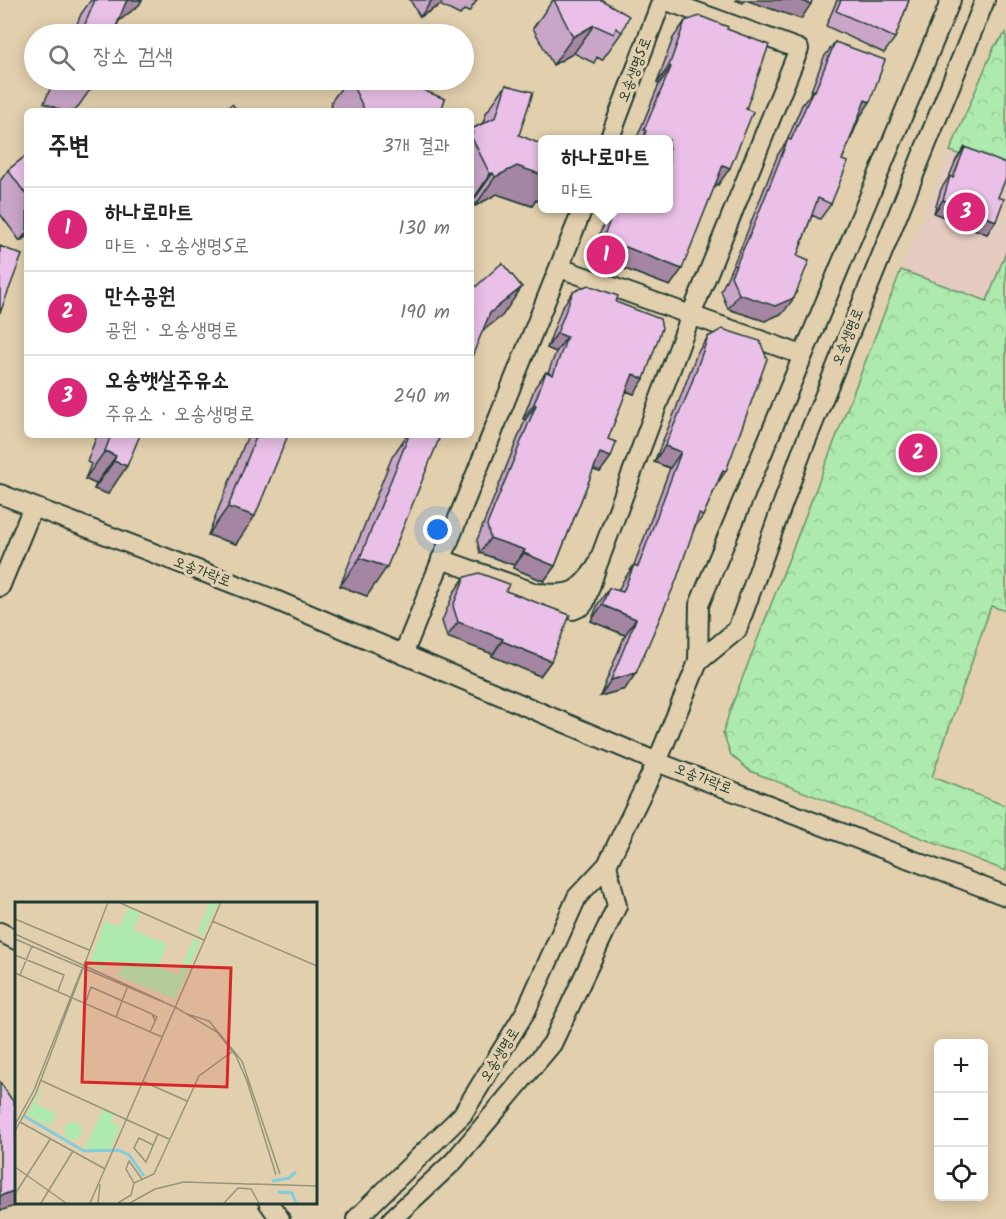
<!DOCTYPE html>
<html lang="ko">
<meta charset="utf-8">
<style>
body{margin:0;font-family:Kalam,"Poor Story",sans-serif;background:#f6f6f6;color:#222}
.controls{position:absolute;right:18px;bottom:18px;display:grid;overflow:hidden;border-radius:9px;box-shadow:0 3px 15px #0003}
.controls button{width:54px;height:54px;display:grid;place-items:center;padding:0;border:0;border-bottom:2px solid #e0e0e0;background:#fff;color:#222;font:30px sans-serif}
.you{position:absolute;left:438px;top:530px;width:21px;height:21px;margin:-15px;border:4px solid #fff;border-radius:50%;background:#1a73e8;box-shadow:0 0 0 9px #1a73e833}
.badge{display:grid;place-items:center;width:39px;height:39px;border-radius:50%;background:#db2777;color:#fff;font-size:20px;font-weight:700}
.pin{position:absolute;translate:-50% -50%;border:3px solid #fff;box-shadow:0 2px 6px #0006}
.popup{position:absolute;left:538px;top:135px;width:135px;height:78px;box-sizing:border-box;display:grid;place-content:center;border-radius:9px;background:#fff;filter:drop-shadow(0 2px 4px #0005);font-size:20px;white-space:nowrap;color:#767676}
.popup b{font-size:22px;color:#222}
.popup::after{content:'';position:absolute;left:50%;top:100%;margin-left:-12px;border:12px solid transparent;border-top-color:#fff}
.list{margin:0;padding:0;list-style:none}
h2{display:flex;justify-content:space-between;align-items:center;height:78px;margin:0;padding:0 24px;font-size:26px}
h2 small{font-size:20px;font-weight:400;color:#767676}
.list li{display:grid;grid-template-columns:39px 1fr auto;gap:18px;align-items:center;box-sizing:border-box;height:84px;padding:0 24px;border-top:2px solid #e0e0e0}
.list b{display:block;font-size:22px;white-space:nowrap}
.list p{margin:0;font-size:20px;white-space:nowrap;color:#767676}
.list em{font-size:20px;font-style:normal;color:#767676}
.icon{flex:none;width:33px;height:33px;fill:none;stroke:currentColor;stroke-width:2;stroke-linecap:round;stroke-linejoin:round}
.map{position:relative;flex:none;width:1006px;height:1219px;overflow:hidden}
.search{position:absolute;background:#fff;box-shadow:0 3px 15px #0003;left:24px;top:24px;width:450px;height:66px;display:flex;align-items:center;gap:15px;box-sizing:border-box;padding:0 21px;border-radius:33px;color:#767676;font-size:22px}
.panel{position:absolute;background:#fff;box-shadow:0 3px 15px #0003;left:24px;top:108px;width:450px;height:330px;border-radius:9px}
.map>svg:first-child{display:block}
.built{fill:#e4cabf}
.park{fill:url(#park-crowns);stroke:#669370;stroke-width:1.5}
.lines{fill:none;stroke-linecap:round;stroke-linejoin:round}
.minor-casing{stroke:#1f3d34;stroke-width:22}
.minor{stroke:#e2cfad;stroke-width:18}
.wall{fill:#c9a5c8;stroke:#1f3d34;stroke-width:1.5}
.shaded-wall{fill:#a486a2;stroke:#1f3d34;stroke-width:1.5}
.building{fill:#eac0e8;stroke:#1f3d34;stroke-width:1.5}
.labels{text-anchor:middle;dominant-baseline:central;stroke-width:6;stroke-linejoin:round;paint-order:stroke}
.street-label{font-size:15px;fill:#1f3d34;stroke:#e2cfad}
.inset-river{fill:none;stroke:#7fcddd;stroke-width:3}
.inset-road{fill:none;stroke:#94957d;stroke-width:1.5}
.view{fill:#d62828;fill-opacity:0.15;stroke:#d62828;stroke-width:3}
.inset-edge{fill:none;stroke:#1f3d34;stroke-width:3}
</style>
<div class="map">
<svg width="1006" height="1219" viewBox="0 0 1006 1219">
<defs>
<pattern id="park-crowns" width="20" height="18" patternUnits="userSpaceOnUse" patternTransform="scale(1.5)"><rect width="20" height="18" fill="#aee9ad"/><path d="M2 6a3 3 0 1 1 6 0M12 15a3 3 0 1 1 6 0" fill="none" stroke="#95c995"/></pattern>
</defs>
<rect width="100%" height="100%" fill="#e2cfad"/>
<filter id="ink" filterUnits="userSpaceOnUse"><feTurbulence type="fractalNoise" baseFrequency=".0167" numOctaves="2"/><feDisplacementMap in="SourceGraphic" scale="12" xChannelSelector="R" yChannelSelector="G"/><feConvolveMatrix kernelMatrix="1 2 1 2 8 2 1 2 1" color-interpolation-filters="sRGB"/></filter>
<g filter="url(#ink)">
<path class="built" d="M950,151L1006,172V252L987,301L901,270Z"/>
<path class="park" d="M1006,33V172L950,151L994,47Z
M1006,252V611L991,606L932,777L1006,806V871L750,771L731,755L723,733L730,710L901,270L987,301Z"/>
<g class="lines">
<defs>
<path id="minor" d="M609,140L662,0
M560,268L802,355
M0,494L273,599L657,762L1006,896
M441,559L536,593L552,602L573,610L582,606L585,602L597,566C577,595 571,595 536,593
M597,566L691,315L799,49L664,0
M0,587L33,507
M403,655L583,208
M698,662L737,630L802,451L985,0
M0,932L16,940
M268,1202L280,1219
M356,1219L462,1115L526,1011L577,897L607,865L657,762L698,662L699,605L951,0
M392,1219L454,1161L552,1044L617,906L607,865"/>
</defs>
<use href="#minor" class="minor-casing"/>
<use href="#minor" class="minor"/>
</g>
<path class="wall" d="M91,0H142L139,5L119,21L113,34H73L81,14Z
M410,0H477L469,12L464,10L460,15L440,5L420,17Z
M553,0H602L622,32L602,60L597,57L594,63L574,53L553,65L533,28Z
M837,0H909L895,38L884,53L826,26Z
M685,21L727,29L718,185L715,184L670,286L591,256L610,208H669V140H636L659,84L657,83L673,38Z
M835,42L860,117L842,160L831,204L820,219L812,215L797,256L783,313L765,321L728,309L721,291L742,245L778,154L787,141L802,105L809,96L824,57Z
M54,80H95L92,87L75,111H63L44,103Z
M347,80H398L441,111H331L330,109L332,106L331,102Z
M506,85L519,135L540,202L536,200L532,206L497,194L475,206L473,201L471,203V130L483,123L486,113Z
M965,147L998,197L987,234L934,213L941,189L949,177L956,160Z
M27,155V236L20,241L0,214V181L8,170Z
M573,292L616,302L634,394L626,391L608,439L600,472L593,470L555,566L544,581L513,568L514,565L480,553L477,540L525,420L523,419L535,387L546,372L548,373L556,352L547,348L562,307Z
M708,337L716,486L703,516L695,527L625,689L600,696L625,635L591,621L598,604L609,588L618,591L623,581L634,565L670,468L654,462L676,409L697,353Z
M97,435H140L108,494L94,489L96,484L85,479L91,464L87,462Z
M248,435H288L236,544L208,535Z
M407,435H429L367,596L340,586L392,457Z
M465,577L506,591L551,661L540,676L492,656L493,654L447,637L442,621L454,592Z"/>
<path class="shaded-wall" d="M129,0H142L139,5L106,31L126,2Z
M432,0H444L440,5L420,17Z
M735,0H799L811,4L801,19L745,0L743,3Z
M594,25L574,53L553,65L573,37Z
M669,66L671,67L659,84L657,83Z
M865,100L870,102L860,117L855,115Z
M723,165L730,168L718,185L711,182Z
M517,166L543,175V197L540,202L536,200L532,206L497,194L475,206L495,177Z
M493,173L473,201L471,203L490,174Z
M943,200L996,221L987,234L934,213Z
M27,232V236L20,241Z
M603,238L682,269L670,286L591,256Z
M522,287L502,316L471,340L490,313Z
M739,294L794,298L783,313L765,321L728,309Z
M557,333L567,337L556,352L547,348Z
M633,374L644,379L634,394L622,389Z
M534,404L536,405L525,420L523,419Z
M665,446L681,452L670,468L654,462Z
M105,451L116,456L96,484L85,479Z
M600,453L611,457L600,472L589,468Z
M114,461L127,466L108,494L94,489Z
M723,470L726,471L715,487Z
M228,507L255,516L236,544L208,535Z
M490,538L525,550L514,565L480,553Z
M524,553L555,566L544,581L513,568Z
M360,558L387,567L367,596L340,586Z
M602,605L636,619L625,635L591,621Z
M458,622L503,639L493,654L447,637Z
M502,641L551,661L540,676L492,656Z
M636,673L625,689L600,696L611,680Z
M16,1190V1203H23L0,1211V1196Z"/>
<path class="building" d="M95,0H129L126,2L113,34H81Z
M554,0H602L629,16L622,32L616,28L614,34L594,25L573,37Z
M799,0H812L811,4Z
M841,0H909L895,38L836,11Z
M700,16L728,27L727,29L769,45L746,109L753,112L730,168L723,165L682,269L603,238L615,208H669V140H643L646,131L644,130L671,67L669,66L685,21Z
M385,30L403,34H384Z
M835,42L885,60L870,102L865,100L842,160L848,162L831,204L818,198L797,256L809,261L794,298L775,306L739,294L731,276L752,230L788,139L791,140L813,90L815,91Z
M76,80H95L92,87Z
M350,80H398L445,99L441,111H365Z
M506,85L533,92L519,135L543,145V175L517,166L495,177L493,173L490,174L471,136L473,133L472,129L496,117Z
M232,104L238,111H223Z
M965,147L1006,164V178L998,197L1004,199L996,221L943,200L950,176L953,178Z
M27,155V196L8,170Z
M0,246L22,255L0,313Z
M502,263L522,287L490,313L471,359V291Z
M588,285L618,296L616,302L660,319L662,328L644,379L633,374L608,439L616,442L611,457L600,453L555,566L524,553L525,550L490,538L487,525L536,405L534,404L546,372L553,375L567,337L557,333L573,292Z
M722,329L760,341L767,359L726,471L723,470L703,516L699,514L676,581L636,673L611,680L636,619L602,605L609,588L623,592L634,565L638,567L681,452L665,446L688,393L708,337Z
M110,435H140L127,466L114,461L116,456L105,451L111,435Z
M257,435H288L255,516L228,507Z
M409,435H429L439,439L387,567L360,558Z
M479,573L509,584L506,591L570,615L551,661L502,641L503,639L458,622L453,606L465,577Z
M0,1082L16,1106V1190L0,1196Z"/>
</g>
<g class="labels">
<g class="street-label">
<text transform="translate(635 70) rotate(-69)">오송생명5로</text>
<text transform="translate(848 337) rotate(-68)">오송생명로</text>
<text transform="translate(202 572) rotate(21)">오송가락로</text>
<text transform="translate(703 779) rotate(21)">오송가락로</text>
<text transform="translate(500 1055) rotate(-58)">오송생명로</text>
</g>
</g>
<g transform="translate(15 902)">
<rect width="302" height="302" fill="#e2cfad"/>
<path d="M195,0H203L188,32L182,31ZM28,182L21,202L41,212L35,224L12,213ZM49 229a9 9 0 1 1 18 0a9 9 0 1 1-18 0Z" fill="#aee9ad"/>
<path d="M113,6L125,11L118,28L152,42L143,65L163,73L179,36L185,40L160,97L103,74L107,64L93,58L89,68L75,61L90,19L105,25ZM88,208L99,213L96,220L105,224L96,246L76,248L70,245Z" fill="#aee9ad"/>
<path class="inset-river" d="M9,214L69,249L103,248L114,253L129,274M257,279L274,276L281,270M263,290L277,291L281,301"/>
<path class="inset-road" d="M103,0L189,38M0,17L74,48M197,19L302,64M0,32L149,100M0,37L160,105L202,130L221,154L232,179L261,273M0,53L49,73L43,89M0,71L147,135M5,73L17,44M70,102L76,85L137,112M172,112L194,119L227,159L265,272M101,115L112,86M135,130L142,115L137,112L140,119M25,178L154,237M127,179L172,199M5,220L90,267M0,223L19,188L67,67M0,229L21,191L93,0M138,243L124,236L119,246L131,260L143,232M0,265L51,301M119,281L111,267L114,259L127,277M0,292L36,236M26,301L58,249M75,301L206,0M83,301L85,282M103,301L116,293L119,281L139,272L184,174L218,149M115,301L140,287L169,280L302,284M209,301L223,286L236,287L244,301"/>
<path class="view" d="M71,61L216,66L212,185L67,180Z"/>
<rect width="302" height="302" class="inset-edge"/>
</g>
</svg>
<div class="controls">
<button>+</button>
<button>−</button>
<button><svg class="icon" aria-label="locate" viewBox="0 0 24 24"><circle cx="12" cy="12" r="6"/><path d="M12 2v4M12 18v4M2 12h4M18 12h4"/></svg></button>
</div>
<div class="you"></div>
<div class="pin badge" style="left:606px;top:255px">1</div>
<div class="popup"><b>하나로마트</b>마트</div>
<div class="pin badge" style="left:918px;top:453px">2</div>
<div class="pin badge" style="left:966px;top:212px">3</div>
<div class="search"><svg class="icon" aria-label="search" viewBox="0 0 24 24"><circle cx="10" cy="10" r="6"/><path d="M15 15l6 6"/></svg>장소 검색</div>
<section class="panel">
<h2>주변<small>3개 결과</small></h2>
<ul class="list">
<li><span class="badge">1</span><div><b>하나로마트</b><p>마트 · 오송생명5로</p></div><em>130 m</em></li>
<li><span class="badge">2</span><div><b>만수공원</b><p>공원 · 오송생명로</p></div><em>190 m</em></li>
<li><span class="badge">3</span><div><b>오송햇살주유소</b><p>주유소 · 오송생명로</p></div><em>240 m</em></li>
</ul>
</section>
</div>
